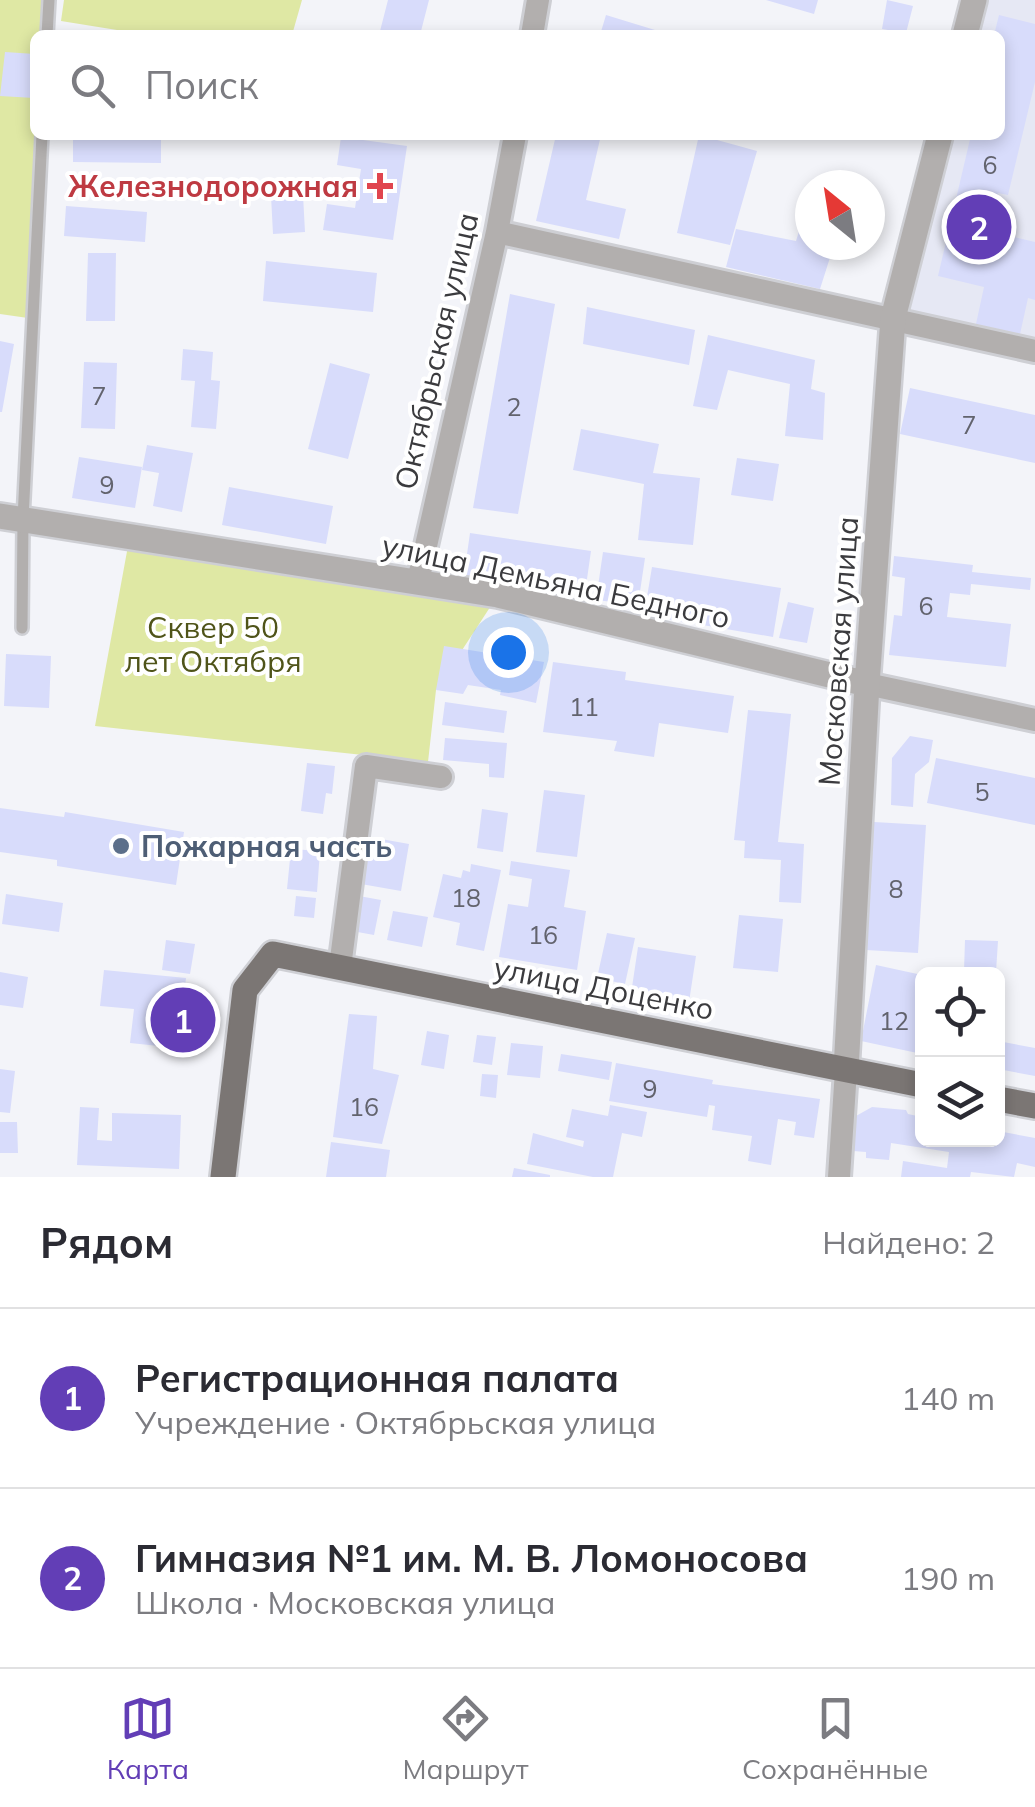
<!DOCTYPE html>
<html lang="ru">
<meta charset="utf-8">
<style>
body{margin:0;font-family:Mulish,sans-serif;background:#f7f7f7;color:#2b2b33}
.controls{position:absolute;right:30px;bottom:30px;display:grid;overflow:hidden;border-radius:15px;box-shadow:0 5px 15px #0003}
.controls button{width:90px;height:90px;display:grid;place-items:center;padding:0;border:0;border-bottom:2px solid #e1e1e2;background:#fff;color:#2b2b33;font:50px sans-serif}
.compass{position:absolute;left:795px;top:170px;width:90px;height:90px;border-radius:50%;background:#fff;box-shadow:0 5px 15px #0003;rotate:330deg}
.you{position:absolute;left:508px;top:652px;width:35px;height:35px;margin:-25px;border:8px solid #fff;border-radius:50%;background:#1a73e8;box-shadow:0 0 0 15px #1a73e833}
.badge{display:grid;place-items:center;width:65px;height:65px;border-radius:50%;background:#623eb6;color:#fff;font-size:32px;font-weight:700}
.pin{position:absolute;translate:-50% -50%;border:5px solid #fff;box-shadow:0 2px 10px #0006}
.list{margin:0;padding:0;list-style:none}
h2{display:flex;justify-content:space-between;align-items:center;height:130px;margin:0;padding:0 40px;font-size:42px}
h2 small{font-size:32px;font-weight:400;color:#7c7c81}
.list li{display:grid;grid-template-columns:65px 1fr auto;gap:30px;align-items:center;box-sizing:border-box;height:180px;padding:0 40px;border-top:2px solid #e1e1e2}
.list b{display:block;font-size:38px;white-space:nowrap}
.list p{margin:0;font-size:32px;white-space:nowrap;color:#7c7c81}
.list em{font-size:32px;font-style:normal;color:#7c7c81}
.icon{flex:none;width:55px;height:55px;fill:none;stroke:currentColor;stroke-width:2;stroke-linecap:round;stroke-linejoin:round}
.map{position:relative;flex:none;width:1035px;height:1177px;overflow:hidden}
.search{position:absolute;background:#fff;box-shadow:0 5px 15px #0003;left:30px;right:30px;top:30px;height:110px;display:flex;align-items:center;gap:25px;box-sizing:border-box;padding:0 35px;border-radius:15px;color:#7c7c81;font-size:38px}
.sheet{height:490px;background:#fff}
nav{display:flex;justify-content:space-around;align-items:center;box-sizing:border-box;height:140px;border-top:2px solid #e1e1e2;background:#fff;font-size:28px;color:#7c7c81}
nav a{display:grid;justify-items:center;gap:5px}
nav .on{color:#623eb6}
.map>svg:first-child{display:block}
.built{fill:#e6e8f4}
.green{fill:#dfe8a4}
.building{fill:#d8dcfb}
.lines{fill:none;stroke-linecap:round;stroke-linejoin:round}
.service-casing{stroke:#cecfd4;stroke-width:16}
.minor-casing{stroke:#cecfd4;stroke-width:28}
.tertiary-casing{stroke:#cecfd4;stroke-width:30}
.primary-casing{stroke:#cecfd4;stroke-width:30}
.service{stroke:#b2afae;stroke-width:11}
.minor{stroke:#b2afae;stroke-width:22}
.tertiary{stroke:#b2afae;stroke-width:25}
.primary{stroke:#7b7674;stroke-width:25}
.health-dot{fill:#e0444e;stroke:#fff;stroke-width:4}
.service-dot{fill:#5c6f8a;stroke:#fff;stroke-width:4}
.labels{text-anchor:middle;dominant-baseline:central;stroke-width:8;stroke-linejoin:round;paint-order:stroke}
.number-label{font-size:25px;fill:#62636d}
.health-label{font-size:30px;font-weight:bold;fill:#be3a42;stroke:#fff;text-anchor:end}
.street-label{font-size:30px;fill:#3b3b3e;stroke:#fff}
.park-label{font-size:30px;fill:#4f5419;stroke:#fff}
.service-label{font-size:30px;font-weight:bold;fill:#4e5e75;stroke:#fff;text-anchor:start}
</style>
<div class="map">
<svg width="1035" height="1177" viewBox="0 0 1035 1177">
<rect width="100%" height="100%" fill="#f3f4f9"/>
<path class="built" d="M978,0H1035V345L904,318L943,135H1000V35H969Z"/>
<path class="green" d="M0,0H47L45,35H35V135H42L35,319L0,314Z
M64,0H302L292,35H148L61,21Z
M130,535L498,595L436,690L428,762L95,726Z"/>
<path class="building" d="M388,0H429L420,35H379Z
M766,0H818L814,14Z
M887,0L913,6L906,33L882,29Z
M606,15L668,34V35H600Z
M999,15L1035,24V82L1008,195L998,193L989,231L1035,242V300L1028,298L1020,334L976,324L984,287L938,276L971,135H1000V35H994Z
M5,52L35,54L34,98L0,96Z
M73,135L161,136V163L73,162Z
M556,135H601L586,200L626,209L619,239L536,221Z
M699,135L757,151L730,245L677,233Z
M341,137L407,146L393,240L323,230L327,204L355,208L361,169L337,165Z
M814,178L838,184V185H812Z
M303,195L305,232L273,234L271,196Z
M810,195V245H834L820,289L726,267L736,229L796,241Z
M66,206L147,212L145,242L64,236Z
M88,253H116L115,321H86Z
M266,261L377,273L373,312L263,301Z
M510,294L555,304L518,514L473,508Z
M587,307L695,330L689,365L583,344Z
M708,335L815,360L811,389L825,393L823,440L785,436L790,384L728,370L717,410L693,406Z
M0,341L14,344L2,412H0Z
M183,349L213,352L211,380L220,381L216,429L191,427L195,381L181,380Z
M84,362L117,363L115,429L81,428Z
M330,363L370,374L348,459L308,449Z
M910,388L1035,415V463L900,434Z
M581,429L659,444L653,473L700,478L693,545L638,540L644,484L573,470Z
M147,445L193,453L182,512L153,506L159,473L142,470Z
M79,457L142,467L135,508L72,498Z
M737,458L779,464L773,501L731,495Z
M229,487L333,506L326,544L222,525Z
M470,533L591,551L585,593L464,575Z
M603,552L645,558L638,605L596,600Z
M894,556L973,565L972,572L1031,578L1030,590L971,584L970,595L950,593L947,617L1011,624L1006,667L889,655L894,615L902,616L905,578L892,576Z
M652,567L781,588L773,637L644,615Z
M788,602L814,608L807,643L779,638Z
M444,646L544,662L536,703L500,695L501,690L468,685L463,694L436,690Z
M6,654L51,656L49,708L4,706Z
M553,662L626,672L625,680L734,696L728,733L659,723L654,757L614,751L617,741L543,732Z
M445,702L507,711L504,733L442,725Z
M748,710L791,714L778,842L804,844L801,903L779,902L781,860L744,858L745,841L734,840Z
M910,736L933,740L929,762L915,774L913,807L891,805L892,758Z
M445,738L507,743L504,778L489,777V764L443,760Z
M936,758L1035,778V825L927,803Z
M307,763L335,766L332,794L326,793L323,814L301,811Z
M544,790L585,795L577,857L536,852Z
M0,808L64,817L65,812L184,832L176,885L57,866V860L0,852Z
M482,809L508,813L503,852L477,848Z
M874,822L926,825L918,953L866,950Z
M370,837L409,844L401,891L361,884Z
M291,849L320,851L317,892L287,889Z
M511,861L570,870L564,907L586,911L577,970L499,957L508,904L528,907L532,879L509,875Z
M471,864L501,870L484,951L456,945L460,923L433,917L443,874L461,878L463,870L470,872Z
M6,894L63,903L59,932L2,924Z
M296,896L316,898L314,918L294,916Z
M359,896L381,900L374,935L352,931Z
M393,911L428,917L422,947L387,940Z
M739,915L783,919L778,972L733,968Z
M607,933L635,938L625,984L597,978Z
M166,940L195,944L190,974L162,970Z
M965,940L998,941L996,972L964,971Z
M638,947L696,956L689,1002L631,994Z
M876,965L922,975V1054L861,1041Z
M104,970L186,978L178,1048L130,1043L134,1009L100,1006Z
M0,972L28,977L23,1008L0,1005Z
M349,1014L377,1016L373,1069L399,1075L382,1144L333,1137Z
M427,1031L449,1035L444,1069L421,1065Z
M477,1035L496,1037L492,1065L473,1062Z
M998,1041L1035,1048V1076L998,1069Z
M511,1043L543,1046L540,1078L507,1075Z
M561,1054L612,1062L609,1080L558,1071Z
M616,1063L713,1080L712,1084L820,1099L814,1138L794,1135L796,1122L778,1119L771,1165L748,1161L752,1136L712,1130L715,1106L709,1105L707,1117L609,1101Z
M0,1069L15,1071L10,1113L0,1112Z
M482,1074L498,1075L496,1098L480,1096Z
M610,1105L647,1112L642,1137L622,1133L613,1177H593L527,1164L533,1133L583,1147L584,1141L566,1137L572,1109L608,1116Z
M80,1107L99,1108L97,1140L112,1141V1113L181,1115L179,1169L77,1165Z
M872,1107L906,1110L908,1114L922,1117V1140H998V1131L1035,1138V1167L1017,1163L1014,1177L971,1172L970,1177H901L903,1161L947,1168L949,1152L891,1143L889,1160L866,1158V1152L853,1151L856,1116Z
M0,1122H17L18,1153H0Z
M331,1142L390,1150L386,1177H326Z
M514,1168L550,1175V1177H512Z"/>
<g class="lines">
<defs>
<path id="service" d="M47,35L49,0
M22,628L23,519L42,135"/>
<path id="minor" d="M532,35L538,0
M497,232L1035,351
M418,581L497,232L515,135
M867,684L1035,720
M340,967L366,766L441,777
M839,1177L846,1070"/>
<path id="tertiary" d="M965,35L974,0
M0,516L498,595L867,684
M846,1070L867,684L893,318L940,135"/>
<path id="primary" d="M998,1099L1035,1106
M223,1177L245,990L273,954L922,1085"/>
</defs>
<use href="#service" class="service-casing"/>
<use href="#minor" class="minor-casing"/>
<use href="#tertiary" class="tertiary-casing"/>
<use href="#primary" class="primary-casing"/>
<use href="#service" class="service"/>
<use href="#minor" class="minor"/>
<use href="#tertiary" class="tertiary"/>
<use href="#primary" class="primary"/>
</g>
<path class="health-dot" d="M375 171h10v10h10v10h-10v10h-10v-10h-10v-10h10z"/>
<circle class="service-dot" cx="121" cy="846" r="10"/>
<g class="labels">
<g class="number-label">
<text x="990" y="164">6</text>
<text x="99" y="395">7</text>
<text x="514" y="406">2</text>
<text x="969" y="424">7</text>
<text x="107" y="484">9</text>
<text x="926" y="605">6</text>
<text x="584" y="706">11</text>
<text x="982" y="791">5</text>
<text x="896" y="888">8</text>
<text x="466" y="897">18</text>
<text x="543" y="934">16</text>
<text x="894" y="1020">12</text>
<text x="650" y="1088">9</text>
<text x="364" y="1106">16</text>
</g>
<g class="health-label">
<text x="358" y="186">Железнодорожная</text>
</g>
<g class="street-label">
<text transform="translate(436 351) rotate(-77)">Октябрьская улица</text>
<text transform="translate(556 581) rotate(12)">улица Демьяна Бедного</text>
<text transform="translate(838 651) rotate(-86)">Московская улица</text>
<text transform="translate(604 988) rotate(11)">улица Доценко</text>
</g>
<g class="park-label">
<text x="213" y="627">Сквер 50<tspan x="213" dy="34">лет Октября</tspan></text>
</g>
<g class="service-label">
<text x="141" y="846">Пожарная часть</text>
</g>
</g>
</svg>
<div class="controls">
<button><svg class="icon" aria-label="locate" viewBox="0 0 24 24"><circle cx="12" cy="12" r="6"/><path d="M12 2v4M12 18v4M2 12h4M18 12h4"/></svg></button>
<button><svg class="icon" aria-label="layers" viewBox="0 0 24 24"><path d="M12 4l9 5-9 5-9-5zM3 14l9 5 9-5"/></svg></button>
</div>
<svg class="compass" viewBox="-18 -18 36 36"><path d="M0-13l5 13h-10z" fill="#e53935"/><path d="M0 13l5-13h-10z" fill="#7c7c81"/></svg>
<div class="you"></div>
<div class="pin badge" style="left:183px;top:1020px">1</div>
<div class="pin badge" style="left:979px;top:227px">2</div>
<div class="search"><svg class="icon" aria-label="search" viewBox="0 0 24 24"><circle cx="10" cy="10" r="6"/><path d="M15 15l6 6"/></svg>Поиск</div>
</div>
<section class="sheet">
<h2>Рядом<small>Найдено: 2</small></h2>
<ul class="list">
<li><span class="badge">1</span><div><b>Регистрационная палата</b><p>Учреждение · Октябрьская улица</p></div><em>140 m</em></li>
<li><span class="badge">2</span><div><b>Гимназия №1 им. М. В. Ломоносова</b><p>Школа · Московская улица</p></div><em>190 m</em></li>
</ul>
</section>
<nav>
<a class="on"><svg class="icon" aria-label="map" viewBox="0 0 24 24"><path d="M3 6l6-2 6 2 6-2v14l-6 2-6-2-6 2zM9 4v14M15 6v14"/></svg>Карта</a>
<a><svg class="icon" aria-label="directions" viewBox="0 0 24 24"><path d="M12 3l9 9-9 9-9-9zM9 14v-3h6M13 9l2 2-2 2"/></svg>Маршрут</a>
<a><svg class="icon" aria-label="saved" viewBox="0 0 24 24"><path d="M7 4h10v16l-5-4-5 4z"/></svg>Сохранённые</a>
</nav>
